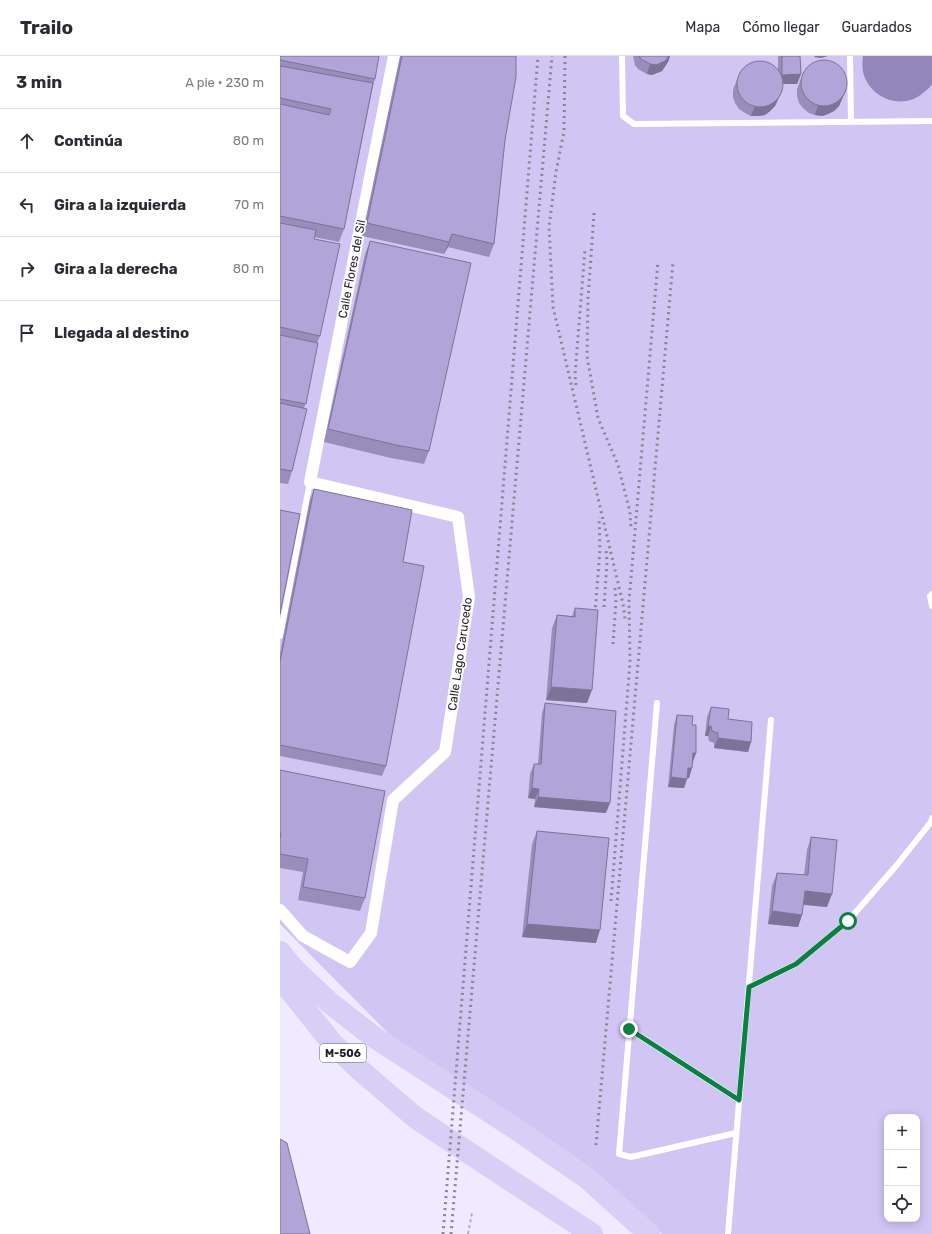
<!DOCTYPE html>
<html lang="es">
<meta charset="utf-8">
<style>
body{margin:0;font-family:Rubik,sans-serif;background:#f7f7f7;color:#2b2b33}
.controls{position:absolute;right:12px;bottom:12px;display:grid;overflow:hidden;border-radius:8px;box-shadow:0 2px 10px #0003}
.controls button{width:36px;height:36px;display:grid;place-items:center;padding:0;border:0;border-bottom:1px solid #e1e1e2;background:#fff;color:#2b2b33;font:20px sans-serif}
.stop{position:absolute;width:12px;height:12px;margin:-9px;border:3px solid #0b8043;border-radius:50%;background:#fff}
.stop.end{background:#0b8043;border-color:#fff;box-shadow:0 1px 4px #0008}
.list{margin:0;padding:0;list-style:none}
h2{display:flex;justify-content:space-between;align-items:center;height:52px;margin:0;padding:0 16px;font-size:17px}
h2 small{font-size:13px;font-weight:400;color:#7c7c81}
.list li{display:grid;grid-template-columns:26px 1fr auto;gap:12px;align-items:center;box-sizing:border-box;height:64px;padding:0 16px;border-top:1px solid #e1e1e2}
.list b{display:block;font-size:15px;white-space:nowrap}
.list em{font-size:13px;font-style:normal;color:#7c7c81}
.icon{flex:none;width:22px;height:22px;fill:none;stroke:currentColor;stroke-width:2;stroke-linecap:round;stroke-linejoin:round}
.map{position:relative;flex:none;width:652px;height:1178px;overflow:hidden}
header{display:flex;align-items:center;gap:24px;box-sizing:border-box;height:56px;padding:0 20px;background:#fff;border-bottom:1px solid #e1e1e2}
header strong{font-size:19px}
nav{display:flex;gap:22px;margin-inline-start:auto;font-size:14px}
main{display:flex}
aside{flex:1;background:#fff}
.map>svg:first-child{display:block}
.green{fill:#d0c5f3;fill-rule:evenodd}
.water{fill:#9386ba}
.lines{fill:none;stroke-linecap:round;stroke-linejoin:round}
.path{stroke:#b0acbe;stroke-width:2;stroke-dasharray:3 3;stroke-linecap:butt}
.lane{stroke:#fff;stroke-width:6}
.street{stroke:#fff;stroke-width:12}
.highway{stroke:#d8cff7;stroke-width:22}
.rail{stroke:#898596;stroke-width:3;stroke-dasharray:2 4;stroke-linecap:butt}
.wall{fill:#988dbb}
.shaded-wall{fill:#7c7398}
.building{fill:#b1a4d9;stroke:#7c7398}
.route{stroke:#0b8043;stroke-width:5}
.labels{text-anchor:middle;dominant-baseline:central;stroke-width:3.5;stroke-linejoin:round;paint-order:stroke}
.shield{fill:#fff;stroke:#636169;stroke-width:1}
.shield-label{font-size:11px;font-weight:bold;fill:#201d29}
.street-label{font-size:12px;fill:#201d29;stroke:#fff}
</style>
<header>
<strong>Trailo</strong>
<nav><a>Mapa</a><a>Cómo llegar</a><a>Guardados</a></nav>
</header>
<main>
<aside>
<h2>3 min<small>A pie · 230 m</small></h2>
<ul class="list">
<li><svg class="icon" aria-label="ahead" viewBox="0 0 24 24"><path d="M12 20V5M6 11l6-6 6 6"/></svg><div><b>Continúa</b></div><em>80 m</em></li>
<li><svg class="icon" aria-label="left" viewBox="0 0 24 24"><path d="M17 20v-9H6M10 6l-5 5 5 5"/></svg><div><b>Gira a la izquierda</b></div><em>70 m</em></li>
<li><svg class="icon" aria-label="right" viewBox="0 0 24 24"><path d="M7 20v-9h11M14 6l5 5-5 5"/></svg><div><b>Gira a la derecha</b></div><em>80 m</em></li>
<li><svg class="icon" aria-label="arrive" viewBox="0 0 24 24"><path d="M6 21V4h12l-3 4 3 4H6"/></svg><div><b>Llegada al destino</b></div></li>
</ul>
</aside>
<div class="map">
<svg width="652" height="1178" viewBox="0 0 652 1178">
<rect width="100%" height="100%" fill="#efeaff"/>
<path class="green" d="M0,0H652V1178H382L312,1114L109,978L0,868ZM607,1061H637V1163H607Z"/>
<path class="water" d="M583,0H652C652,7 652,21 652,28C650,32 646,34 643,37C625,53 596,45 586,24C582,17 582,8 583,0Z"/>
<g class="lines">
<path class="path" d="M188,1178L192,1157"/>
<path class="lane" d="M342,0L343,60L354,68L652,65
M570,0L571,66
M652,538L650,540L652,550
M0,580L30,426
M377,647L339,1098L351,1101L456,1077
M469,931L516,908L568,865L616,810L651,766L652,762
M349,973L459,1044
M448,1178L491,664"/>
<path class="street" d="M0,854L23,880L70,906L91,877L113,744L165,696L189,541L178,461L30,426L114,0"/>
<path class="highway" d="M0,896L15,914L50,947L91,979L236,1073L307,1122L369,1178
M0,922L53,988L80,1014L136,1062L312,1178"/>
<path class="rail" d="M285,0L284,75L276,116L269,171L273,251L343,548L345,563
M314,157L308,243L307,300L318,362L338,409L350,456L351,473
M296,329L295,319L305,193
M324,551L327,506L326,493
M315,557L320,493L319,461
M333,588L336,544L335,532
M331,845L350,606L349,545L378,205
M316,1089L393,206
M163,1178L258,0
M171,1178L272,0"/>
</g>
<path class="wall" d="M0,0L95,23L93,30L64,173L59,186L34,181L40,280L37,287L12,415L8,428L0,427Z
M120,0H236L225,84L214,188L209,201L168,191L164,198L82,180Z
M353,0H390L388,6L382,15L372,19L367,18L358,13L355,9Z
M498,0H520L521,18L517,28H503L498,44L495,50L490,55L485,59L478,60H471L465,57L459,53L455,47L453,41V34L459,18L498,14Z
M523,17L566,34L559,50L554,55L548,58L542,60L535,59L529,57L523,52L519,47L517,40V33Z
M90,185L149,395L144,408L111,402L44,386L85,198Z
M34,433L123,506L106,710L102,720L0,700V597L30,443Z
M295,552L307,647L266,644L272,572L277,559L292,560Z
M265,647L326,757L254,751L255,743L248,742L250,718L254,708H258L262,657Z
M431,651L448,663L471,686L468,696L434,692V687L429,685L428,680H425L427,661Z
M397,659L412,669L416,697L413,706L409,722H407L404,732L388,731L394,669Z
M0,714L85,842L80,855L18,844L23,816L0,812Z
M257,775L316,887L242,881L252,788Z
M531,781L547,851L523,849L522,859L518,871L488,868L492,830L497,817L524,819L527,794Z"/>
<path class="shaded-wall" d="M389,0H390L388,6L382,15L372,19L367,18L370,8Z
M535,0H548L541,2L534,1Z
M521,18L517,28H498L502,19Z
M502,34L495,50L490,55L485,59L478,60H471L475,50Z
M566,34L559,50L554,55L548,58L542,60L535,59L538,49Z
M172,178L168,191L164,198L169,186Z
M271,631L312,634L307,647L266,644Z
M428,670H431L428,680H425Z
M438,682L471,686L468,696L434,692Z
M413,697H416L412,707Z
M408,712H412L409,722H405Z
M391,721L407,723L404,732L388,731Z
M252,732L259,733L255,743L248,742Z
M258,741L330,747L326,757L254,751Z
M525,835L552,838L547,851L520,848Z
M492,855L522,859L518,871L488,868Z
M247,868L320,874L316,887L242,881Z"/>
<path class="building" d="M0,0H99L95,23L0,4Z
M122,0H236V21L225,84L214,188L172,178L169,186L87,167Z
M359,0H389L385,5L376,9L370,8L361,3Z
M502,0H520L521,18L502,19Z
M521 27a23 23 0 1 1 46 0a23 23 0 1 1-46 0Z
M457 28a23 23 0 1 1 46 0a23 23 0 1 1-46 0Z
M0,10L93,27L64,173L0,160V48L49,59L51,53L0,42Z
M0,167L36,174L34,183L60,188L40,280L0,271Z
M90,185L191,207L149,395L116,389L48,373Z
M0,279L38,287L26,348L0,343Z
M0,347L27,353L12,415L0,413Z
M34,433L132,454L123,506L144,510L106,710L0,689V606Z
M0,454L20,458L0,558Z
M295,552L318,554L312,634L271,631L277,559L295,561Z
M265,647L336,655L330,747L258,741L259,733L252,732L254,708H261Z
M431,651L449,653L448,663L472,666L471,686L438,682V677L432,675L431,670H428Z
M397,659L413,660L412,669H416V697H413L412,712H408L407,723L391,721Z
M0,714L105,735L85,842L23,831L28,803L0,798V783L1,777H0Z
M257,775L329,782L320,874L247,868Z
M531,781L557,784L552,838L525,835L522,859L492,855L497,817L528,819Z
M0,1083L7,1087L30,1178H0Z"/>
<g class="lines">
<path class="route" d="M349,973L459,1044L469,931L516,908L568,865"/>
</g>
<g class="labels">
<rect class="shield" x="40" y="988" width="46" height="18" rx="3"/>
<g class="shield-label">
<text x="63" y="997">M-506</text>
</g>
<g class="street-label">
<text transform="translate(72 213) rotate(-79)">Calle Flores del Sil</text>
<text transform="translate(180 598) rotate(-82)">Calle Lago Carucedo</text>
</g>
</g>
</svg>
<div class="controls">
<button>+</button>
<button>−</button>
<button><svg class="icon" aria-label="locate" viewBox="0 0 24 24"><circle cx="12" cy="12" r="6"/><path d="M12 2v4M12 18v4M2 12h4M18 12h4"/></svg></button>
</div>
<div class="stop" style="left:568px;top:865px"></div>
<div class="stop end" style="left:349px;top:973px"></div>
</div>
</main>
